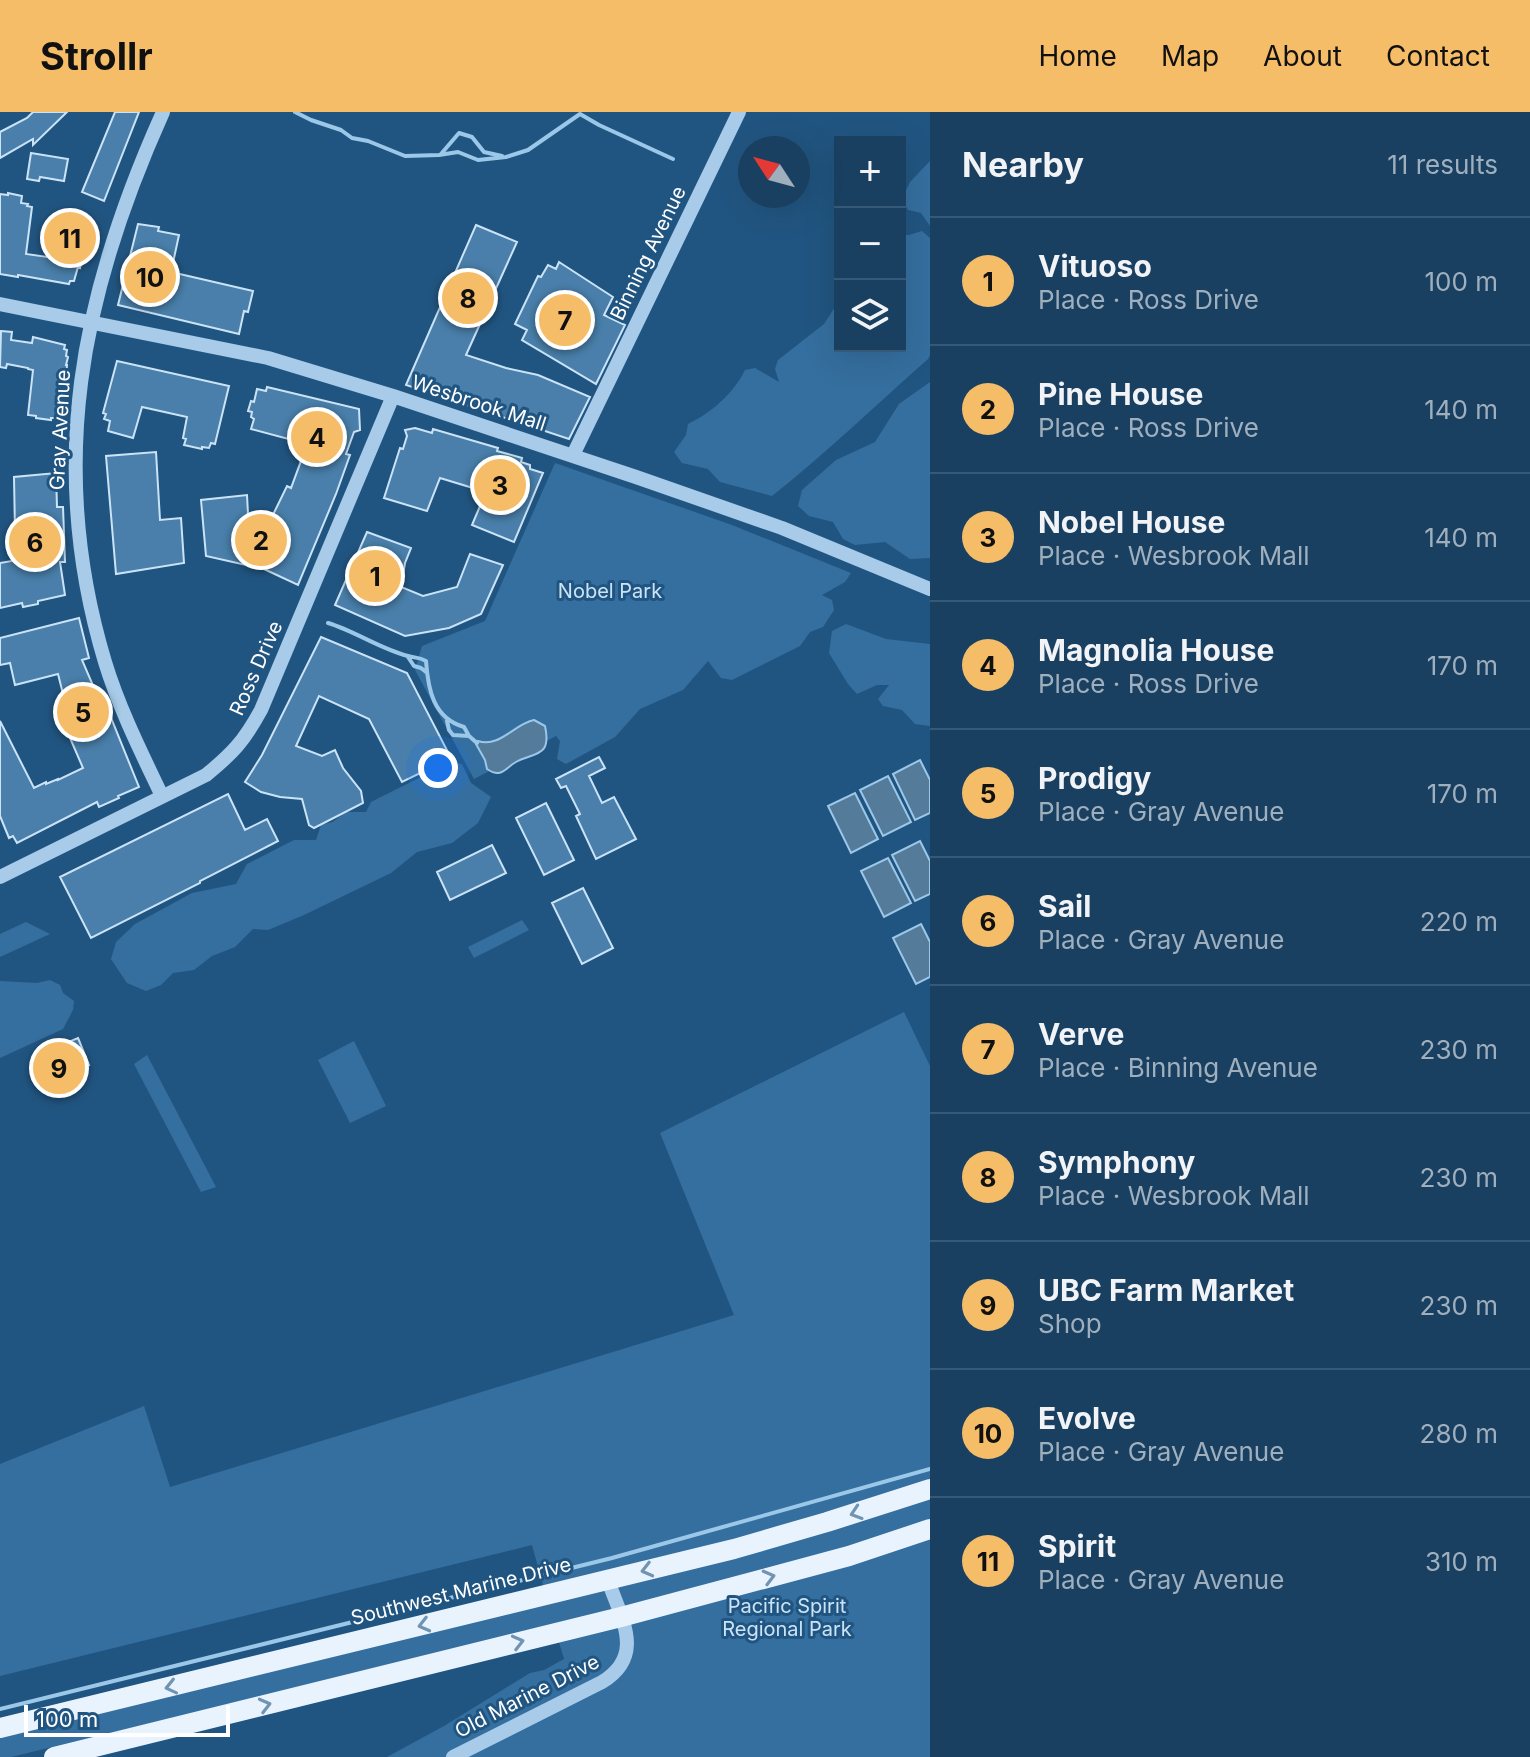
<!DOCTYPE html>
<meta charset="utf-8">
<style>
body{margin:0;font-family:Inter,sans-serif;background:#224767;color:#f1f3f6}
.controls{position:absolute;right:24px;top:24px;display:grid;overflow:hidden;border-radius:0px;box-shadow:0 8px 32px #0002}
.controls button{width:72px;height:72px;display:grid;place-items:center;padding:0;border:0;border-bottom:2px solid #375976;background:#194061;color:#f1f3f6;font:40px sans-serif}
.compass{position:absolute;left:738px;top:24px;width:72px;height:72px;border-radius:50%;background:#194061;box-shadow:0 8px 32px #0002;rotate:306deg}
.scale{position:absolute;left:24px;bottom:20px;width:206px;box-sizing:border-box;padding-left:8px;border:4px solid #fff;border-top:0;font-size:22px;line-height:28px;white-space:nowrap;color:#fff;-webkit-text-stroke:6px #215581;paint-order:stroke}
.you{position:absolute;left:438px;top:656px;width:28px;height:28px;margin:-20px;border:6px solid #fff;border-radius:50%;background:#1a73e8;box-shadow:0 0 0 12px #1a73e833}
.badge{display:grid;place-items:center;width:52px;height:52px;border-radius:50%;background:#f5bd68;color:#111;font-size:26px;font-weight:700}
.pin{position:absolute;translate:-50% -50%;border:4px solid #fff;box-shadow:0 2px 8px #0006}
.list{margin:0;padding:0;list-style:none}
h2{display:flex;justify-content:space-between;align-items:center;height:104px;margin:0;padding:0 32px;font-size:34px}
h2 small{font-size:26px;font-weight:400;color:#9fafbd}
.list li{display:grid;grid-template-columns:52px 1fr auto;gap:24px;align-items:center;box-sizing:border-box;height:128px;padding:0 32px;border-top:2px solid #375976}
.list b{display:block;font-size:30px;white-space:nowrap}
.list p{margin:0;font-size:26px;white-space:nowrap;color:#9fafbd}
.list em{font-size:26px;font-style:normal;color:#9fafbd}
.icon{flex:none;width:44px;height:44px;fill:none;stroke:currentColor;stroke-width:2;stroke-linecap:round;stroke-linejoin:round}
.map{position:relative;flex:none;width:930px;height:1645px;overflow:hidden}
header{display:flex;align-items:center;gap:48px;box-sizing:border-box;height:112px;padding:0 40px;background:#f5bd68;color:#111}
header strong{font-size:38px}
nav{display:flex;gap:44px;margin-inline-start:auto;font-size:28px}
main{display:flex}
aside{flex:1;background:#194061}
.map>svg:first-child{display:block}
.green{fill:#356f9f}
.water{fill:#557b9a;stroke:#9bc8e9;stroke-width:2}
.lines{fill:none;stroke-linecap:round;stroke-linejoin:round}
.stream{stroke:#9bc8e9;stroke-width:4}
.building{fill:#497faa;stroke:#cbe3f6;stroke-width:2}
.minor{stroke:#a7cbe8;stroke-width:14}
.major{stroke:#e9f3fe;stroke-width:20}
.oneway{stroke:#7194b3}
.labels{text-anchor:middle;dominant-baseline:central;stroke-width:6;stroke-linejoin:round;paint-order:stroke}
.street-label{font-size:20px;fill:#fff;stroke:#215581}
.park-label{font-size:20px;fill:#cbe3f6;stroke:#215581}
</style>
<header>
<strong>Strollr</strong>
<nav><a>Home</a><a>Map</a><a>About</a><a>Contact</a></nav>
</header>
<main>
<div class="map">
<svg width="930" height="1645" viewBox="0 0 930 1645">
<rect width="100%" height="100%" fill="#215581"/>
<path class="green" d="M930,49V114L921,101L908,98L902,86L910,70Z
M922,119L930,126V243L928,247C876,293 826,341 772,384L720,370L708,357L682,351L674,340L686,323L688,312C711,301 734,281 745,258L755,256L779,270L775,257L778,248L824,212L840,187V234H900V123H909Z
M930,270V446L910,447L885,430L855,433L843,427L833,410L809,404L798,394L802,378L836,348L875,330L899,292Z
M555,351L732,413L851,461L845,470L822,483L832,488L834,498L823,515L810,520L800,534L732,568L721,566L708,549L683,578L640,597L615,625L566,652L557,647L560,629L556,624L474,667L415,558L422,534L485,509Z
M846,512L886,527L930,532V614L915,612L902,598L883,594L878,587L889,573H877L857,582L848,572L829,541L832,519Z
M451,650L462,652L471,671L491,685L478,711L452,731L417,740L391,761L304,803L268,818L253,817L235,835L212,844L194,858L173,861L161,873L146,879L127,871L111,847L116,830L135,812L192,781L236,772L247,752L294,728H316L321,713L333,710L345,700H366L371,690Z
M522,808L529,818L474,846L468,835Z
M26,810L50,822L0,845V822Z
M50,868L60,873L63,881L74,889L73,898L63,917L0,946V869L37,871Z
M904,900L930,954V1645H387L444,1614L530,1561L544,1558L564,1547L554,1513L11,1645H0V1625L548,1491L532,1433L0,1564V1352L144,1294L170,1375L734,1203L660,1021Z
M354,929L386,994L350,1011L318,948Z
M147,943L216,1075L201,1080L134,952Z"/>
<path class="water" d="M534,608L545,614C552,646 534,640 516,650C505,656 502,667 487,657L485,648L476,632L478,629C500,636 514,612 534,608Z
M920,648L930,668V701L915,708L893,662Z
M888,664L911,710L883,724L860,678Z
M855,681L878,727L851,741L828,694Z
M920,729L930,749V782L915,789L892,743Z
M888,746L911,791L884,805L861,759Z
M921,812L930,830V865L916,872L893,826Z"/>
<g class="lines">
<path class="stream" d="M295,0L311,8L341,18L352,26L368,29L405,44L439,43L458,40L478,48L506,45L528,38L580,2L599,13L673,47
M441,42L459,21L472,25L484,40L502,44
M328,511C355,519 380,537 408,544C415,546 419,545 426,549C428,577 433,606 464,615L469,624L477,631
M408,545L414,554L421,556L426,560
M447,609L449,618L453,623L469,624
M0,1597L612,1446L930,1357"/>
</g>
<path class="building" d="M33,0H67L33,33V27L0,46V20L27,6Z
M115,0H139L104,89L82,80Z
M31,41L68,47L64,69L40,65L39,69L27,67Z
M8,81L22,84L21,91L28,92L27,94L32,95L26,142L47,145L49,136L57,139L73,101L83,103L82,108L88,109V112H92L85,149L82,148L80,156L78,155L74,169H70L69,172L18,163V165L0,162V82L8,83Z
M138,112L159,115L158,119L179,123L171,160L253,179L248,200L244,199L239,222L118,193Z
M476,113L517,130L466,243L506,256L538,263L590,285L569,327L406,273Z
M559,150L613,185L604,203L625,213L596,272L522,228L527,218L515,212L538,164L541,165L548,153L556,157Z
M1,219L12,220L11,228L32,231L33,225L65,233L64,237L67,238L66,244L68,245L66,253H67L63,304H58V306H51V308L36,306V304L28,303L33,258L28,257V256L7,252L6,256L0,255Z
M117,249L229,274L215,332L211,331L209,336L202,335V337L184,333L186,327L183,326L187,305L142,295L133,326L108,319L110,309L104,307L106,302L103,301Z
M267,275L359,297L360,318L354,320L346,342L350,343L336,382L298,473L264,457L206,444L201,388L247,383L248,402L269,411L287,374L291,376L305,338L300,330L251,317L254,307L251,305L252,300L248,299L251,289L254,290L257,277L266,279Z
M415,316L432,321L433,317L498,336L497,339L522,346L521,350L530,353V357L543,361L514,430L472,413L486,380L440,366L427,399L384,386L400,336L403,337L407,324L405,318Z
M156,340L160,408L181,406L184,451L116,462L106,344Z
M56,361L57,395H63L65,450H60L65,483L38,489V492L23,495L22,491L0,496V451L12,449L11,419H15L14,365Z
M367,420L411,436L405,451L401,475L423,484L457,475L470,442L503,453L481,502L449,516L405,524L335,493Z
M79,506L89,546L82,548L97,583L101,581L139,675L118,684L119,686L99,695L97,690L17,731L13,724L9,726L0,704V609L34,676L46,670V672L58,667V668L83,656L64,612L61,614L55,601L61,598L59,594L62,593L59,584L63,582L58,562L15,573L10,551L0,553V526Z
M321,525L407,561L451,646L402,670L369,607L319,584L296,634L322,644L335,638L343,656L361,679L363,691L314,716L309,713L302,687L280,685L261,680L245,670L262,643Z
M599,645L605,656L589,664L602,691L614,685L636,727L596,747L576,704L580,702L566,674L561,676L556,667Z
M228,682L245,718L267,707L278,729L200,769V771L91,826L60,765Z
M546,691L574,748L544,763L516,706Z
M492,733L506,761L450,788L437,760Z
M583,776L613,836L582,852L552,791Z
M78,926L89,953L73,958V964L46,977L34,955L70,939L66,931Z"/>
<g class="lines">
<path class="minor" d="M0,192L268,246L393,284L636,365L782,416L930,477
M573,343L739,0
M162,684C141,640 119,596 105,550C46,354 81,182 163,0
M0,765L206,663C233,641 244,629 261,598L393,284
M453,1645L602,1570C646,1543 621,1507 608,1468"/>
<path class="major" d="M0,1616L734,1437L827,1410L930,1377
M54,1645L621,1505L849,1444L930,1417"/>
</g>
<defs><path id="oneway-chevron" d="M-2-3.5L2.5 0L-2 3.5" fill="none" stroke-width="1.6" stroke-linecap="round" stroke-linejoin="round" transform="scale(2)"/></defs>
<g class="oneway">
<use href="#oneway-chevron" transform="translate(856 1401) rotate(162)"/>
<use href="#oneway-chevron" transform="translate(647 1458) rotate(166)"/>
<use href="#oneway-chevron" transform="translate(769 1465) rotate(-15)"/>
<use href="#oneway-chevron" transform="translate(424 1513) rotate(166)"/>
<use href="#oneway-chevron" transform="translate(518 1530) rotate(-14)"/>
<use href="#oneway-chevron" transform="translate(171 1575) rotate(167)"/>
<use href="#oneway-chevron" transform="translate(265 1593) rotate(-14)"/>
</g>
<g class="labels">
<g class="street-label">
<text transform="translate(648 141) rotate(-64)">Binning Avenue</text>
<text transform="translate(479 291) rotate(18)">Wesbrook Mall</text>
<text transform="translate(60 318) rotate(-87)">Gray Avenue</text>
<text transform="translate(256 556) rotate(-66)">Ross Drive</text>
<text transform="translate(461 1479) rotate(-14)">Southwest Marine Drive</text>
<text transform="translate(527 1584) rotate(-27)">Old Marine Drive</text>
</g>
<g class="park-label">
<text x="610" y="479">Nobel Park</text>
<text x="787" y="1494">Pacific Spirit<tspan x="787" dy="23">Regional Park</tspan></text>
</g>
</g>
</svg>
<div class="controls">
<button>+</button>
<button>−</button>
<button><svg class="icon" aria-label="layers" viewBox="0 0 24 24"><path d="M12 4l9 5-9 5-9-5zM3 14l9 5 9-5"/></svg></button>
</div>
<svg class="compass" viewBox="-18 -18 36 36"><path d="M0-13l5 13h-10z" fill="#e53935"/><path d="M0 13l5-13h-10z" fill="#9fafbd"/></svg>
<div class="scale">100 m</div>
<div class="you"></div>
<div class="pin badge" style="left:375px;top:464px">1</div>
<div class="pin badge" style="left:261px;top:428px">2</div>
<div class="pin badge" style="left:500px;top:373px">3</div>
<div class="pin badge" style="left:317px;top:325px">4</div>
<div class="pin badge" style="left:83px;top:600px">5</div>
<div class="pin badge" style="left:35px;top:430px">6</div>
<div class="pin badge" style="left:565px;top:208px">7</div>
<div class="pin badge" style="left:468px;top:186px">8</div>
<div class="pin badge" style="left:59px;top:956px">9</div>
<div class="pin badge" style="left:150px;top:165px">10</div>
<div class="pin badge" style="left:70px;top:126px">11</div>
</div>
<aside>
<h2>Nearby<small>11 results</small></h2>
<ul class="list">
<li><span class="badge">1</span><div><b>Vituoso</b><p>Place · Ross Drive</p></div><em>100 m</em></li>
<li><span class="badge">2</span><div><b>Pine House</b><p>Place · Ross Drive</p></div><em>140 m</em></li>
<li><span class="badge">3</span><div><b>Nobel House</b><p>Place · Wesbrook Mall</p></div><em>140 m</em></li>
<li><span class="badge">4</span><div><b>Magnolia House</b><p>Place · Ross Drive</p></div><em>170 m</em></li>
<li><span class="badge">5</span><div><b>Prodigy</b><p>Place · Gray Avenue</p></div><em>170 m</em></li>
<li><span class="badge">6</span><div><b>Sail</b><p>Place · Gray Avenue</p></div><em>220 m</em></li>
<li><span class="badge">7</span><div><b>Verve</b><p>Place · Binning Avenue</p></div><em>230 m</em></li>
<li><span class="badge">8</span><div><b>Symphony</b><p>Place · Wesbrook Mall</p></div><em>230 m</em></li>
<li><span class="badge">9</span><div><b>UBC Farm Market</b><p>Shop</p></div><em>230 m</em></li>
<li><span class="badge">10</span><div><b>Evolve</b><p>Place · Gray Avenue</p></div><em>280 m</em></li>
<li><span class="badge">11</span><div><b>Spirit</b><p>Place · Gray Avenue</p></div><em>310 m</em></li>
</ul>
</aside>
</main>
